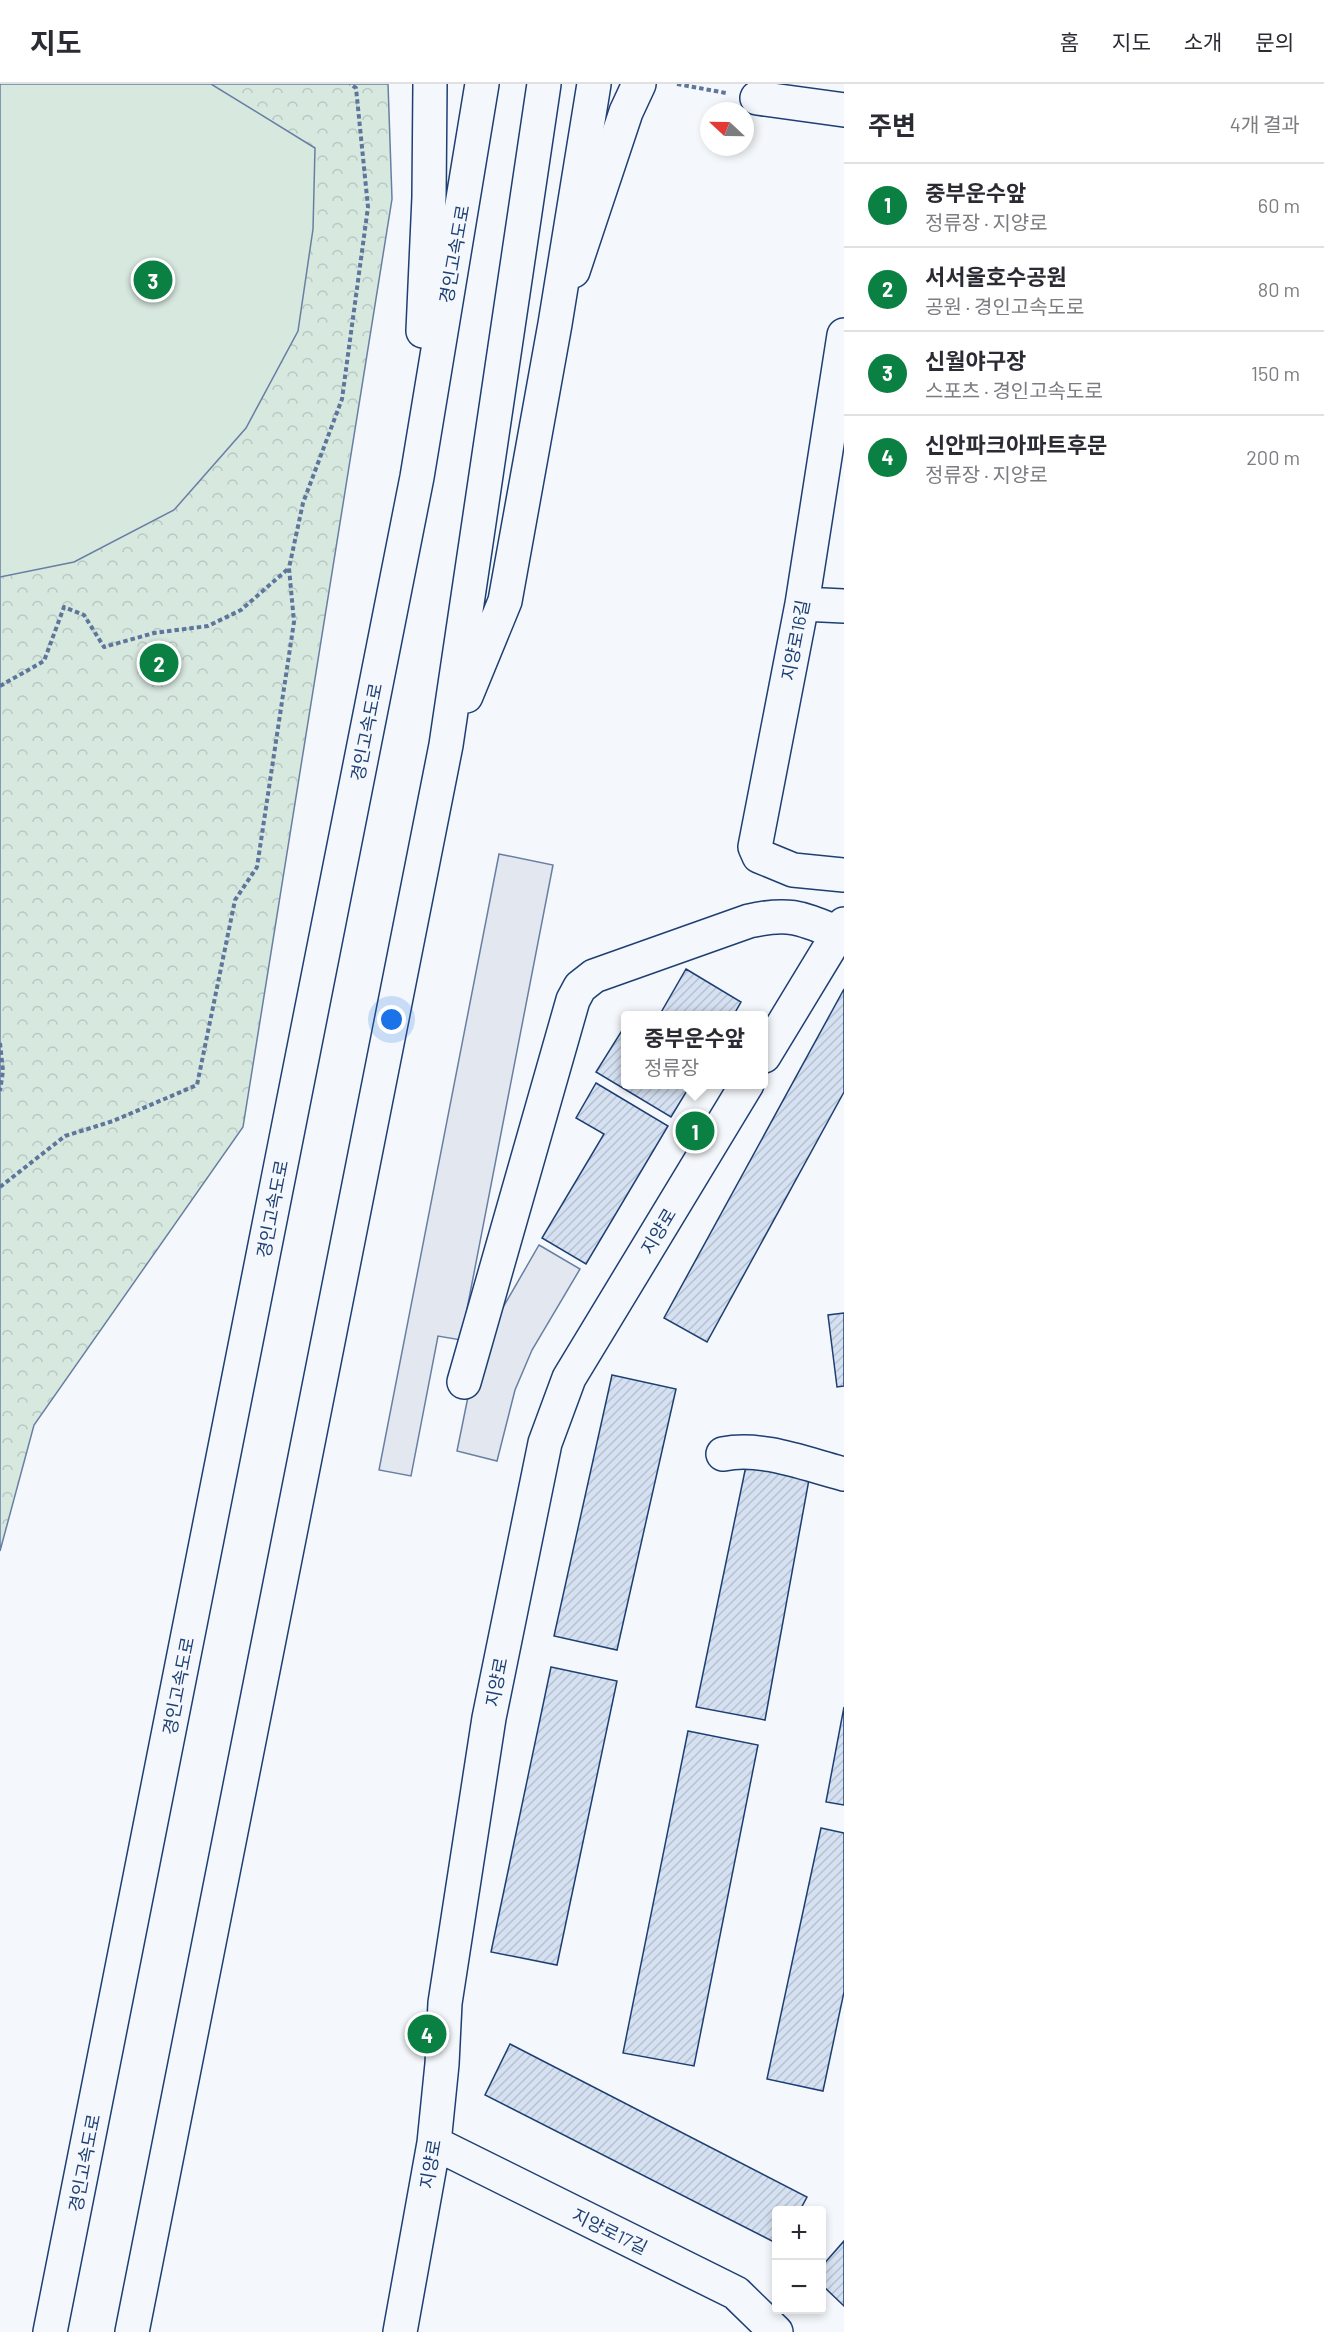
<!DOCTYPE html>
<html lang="ko">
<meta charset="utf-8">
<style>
body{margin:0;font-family:Barlow,"Noto Sans KR",sans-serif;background:#f7f7f7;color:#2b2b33}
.controls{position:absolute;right:18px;bottom:18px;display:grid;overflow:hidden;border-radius:6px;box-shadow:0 3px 9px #0003}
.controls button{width:54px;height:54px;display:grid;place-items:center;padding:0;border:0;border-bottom:2px solid #e1e1e2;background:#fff;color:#2b2b33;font:30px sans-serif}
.compass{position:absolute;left:700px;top:18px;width:54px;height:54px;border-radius:50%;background:#fff;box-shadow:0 3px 9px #0003;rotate:292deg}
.you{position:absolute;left:392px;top:936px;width:21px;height:21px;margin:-15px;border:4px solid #fff;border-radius:50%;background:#1a73e8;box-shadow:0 0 0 9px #1a73e833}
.badge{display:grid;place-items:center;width:39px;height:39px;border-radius:50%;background:#0b8043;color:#fff;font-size:20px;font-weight:700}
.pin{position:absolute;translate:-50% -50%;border:3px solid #fff;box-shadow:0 2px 6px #0006}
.popup{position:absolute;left:621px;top:927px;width:147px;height:78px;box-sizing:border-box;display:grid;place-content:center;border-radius:6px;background:#fff;filter:drop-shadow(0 2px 4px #0005);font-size:20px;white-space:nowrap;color:#7c7c81}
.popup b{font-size:22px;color:#2b2b33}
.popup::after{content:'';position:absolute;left:50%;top:100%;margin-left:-12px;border:12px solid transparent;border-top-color:#fff}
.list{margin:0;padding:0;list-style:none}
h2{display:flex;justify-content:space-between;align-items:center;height:78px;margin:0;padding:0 24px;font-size:26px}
h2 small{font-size:20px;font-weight:400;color:#7c7c81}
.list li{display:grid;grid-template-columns:39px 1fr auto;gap:18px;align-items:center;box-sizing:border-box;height:84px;padding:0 24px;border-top:2px solid #e1e1e2}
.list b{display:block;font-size:22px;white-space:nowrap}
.list p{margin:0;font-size:20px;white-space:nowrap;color:#7c7c81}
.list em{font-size:20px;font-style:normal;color:#7c7c81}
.map{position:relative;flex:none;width:844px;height:2248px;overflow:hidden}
header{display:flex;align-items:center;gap:36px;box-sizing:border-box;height:84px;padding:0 30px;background:#fff;border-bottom:2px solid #e1e1e2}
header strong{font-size:28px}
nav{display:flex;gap:33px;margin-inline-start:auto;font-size:21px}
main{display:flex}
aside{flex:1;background:#fff}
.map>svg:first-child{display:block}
.forest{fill:url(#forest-crowns);stroke:#687fa3;stroke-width:1.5}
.pitch{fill:#d7e8df;stroke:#687fa3;stroke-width:1.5}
.parking{fill:#e3e8f0;stroke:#687fa3;stroke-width:1.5}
.building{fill:url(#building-hatch);stroke:#1d3f73;stroke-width:1.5}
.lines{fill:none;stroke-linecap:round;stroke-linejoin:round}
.minor-casing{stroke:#1d3f73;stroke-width:36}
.major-casing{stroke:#1d3f73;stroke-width:36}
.highway-casing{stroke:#1d3f73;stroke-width:36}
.path{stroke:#5e769c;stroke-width:4;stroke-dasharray:4.5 3;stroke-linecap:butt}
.minor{stroke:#f4f7fb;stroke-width:33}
.major{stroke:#f4f7fb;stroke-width:33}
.highway{stroke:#f4f7fb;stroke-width:33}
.labels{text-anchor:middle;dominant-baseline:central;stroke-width:4.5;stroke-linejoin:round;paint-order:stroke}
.street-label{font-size:18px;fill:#1d3f73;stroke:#f4f7fb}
</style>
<header>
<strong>지도</strong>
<nav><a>홈</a><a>지도</a><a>소개</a><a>문의</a></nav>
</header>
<main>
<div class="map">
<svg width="844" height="2248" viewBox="0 0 844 2248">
<defs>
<pattern id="forest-crowns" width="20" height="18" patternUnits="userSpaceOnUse" patternTransform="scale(1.5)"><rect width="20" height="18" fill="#d7e8df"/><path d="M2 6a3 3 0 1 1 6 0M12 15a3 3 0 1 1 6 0" fill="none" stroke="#b8c8c3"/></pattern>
<pattern id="building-hatch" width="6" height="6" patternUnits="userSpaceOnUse" patternTransform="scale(1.5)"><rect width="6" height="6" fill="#d5e0f0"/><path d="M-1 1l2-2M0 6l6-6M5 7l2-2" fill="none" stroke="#b6c1d1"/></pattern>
</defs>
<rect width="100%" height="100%" fill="#f4f7fb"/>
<path class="forest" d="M0,0H388L392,115L243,1043L34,1341L0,1467Z"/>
<path class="pitch" d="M0,0H211L315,64L313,145L298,247L246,344L174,426L74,478L0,493Z"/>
<path class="parking" d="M499,770L553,781L461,1256L438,1252L411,1392L379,1386Z
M539,1161L580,1185L532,1266L515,1306L497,1377L457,1367L471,1298L490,1246Z"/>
<path class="building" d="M686,885L741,918L733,932H659Z
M844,905V1008L707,1258L664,1234Z
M626,940V1000H691L671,1033L596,988Z
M596,999L668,1042L586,1180L542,1154L604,1050L576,1034Z
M844,1229V1302L837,1303L828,1231Z
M612,1291L676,1305L617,1566L554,1552Z
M747,1377L810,1390L765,1636L696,1623Z
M551,1583L617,1597L557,1881L491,1868Z
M844,1623V1721L826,1718Z
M688,1647L758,1661L694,1982L623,1969Z
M821,1744L844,1749V1908L823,2007L767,1995Z
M510,1960L807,2113L800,2126H776V2159L485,2011Z
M844,2157V2222L822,2201V2182Z"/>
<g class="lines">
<defs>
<path id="minor" d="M757,14L844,26
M844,251L802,520L755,763L759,772L793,786L844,791
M802,520L844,522
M764,972L844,840
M464,1298L573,916L580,903L594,892L749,837C790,828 801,834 838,849
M723,1370C762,1362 805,1380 844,1390
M434,2059L736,2209L776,2248
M400,2248L434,2059L442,1980L445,1919L489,1634L545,1359L569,1294L747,1000"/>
<path id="major" d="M573,187L626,28L639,0"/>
<path id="highway" d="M423,247L429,113L430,0
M466,612L505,517L555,240L594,0
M50,2248L417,393L482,0
M132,2248L446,661L544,0"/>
</defs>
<use href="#minor" class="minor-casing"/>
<use href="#major" class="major-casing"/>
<use href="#highway" class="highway-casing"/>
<path class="path" d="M677,0L726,9
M0,602L44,577L64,523L84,531L104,563L154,549L208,542L241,526L289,484
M0,959L3,987L0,1007
M0,1103L65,1052L113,1037L197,1001L235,816L257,783L294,538L289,484L303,419L342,315L368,123L356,4L350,0"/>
<use href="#minor" class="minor"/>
<use href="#major" class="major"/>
<use href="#highway" class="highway"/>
</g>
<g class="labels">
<g class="street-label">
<text transform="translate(454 170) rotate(-80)">경인고속도로</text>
<text transform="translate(795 556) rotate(-79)">지양로16길</text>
<text transform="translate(366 648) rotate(-79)">경인고속도로</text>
<text transform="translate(272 1125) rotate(-79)">경인고속도로</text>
<text transform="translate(658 1147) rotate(-59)">지양로</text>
<text transform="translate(496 1598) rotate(-79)">지양로</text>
<text transform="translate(178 1602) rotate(-79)">경인고속도로</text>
<text transform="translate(84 2079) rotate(-79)">경인고속도로</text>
<text transform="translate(430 2080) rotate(-80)">지양로</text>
<text transform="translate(610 2147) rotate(26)">지양로17길</text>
</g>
</g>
</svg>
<div class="controls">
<button>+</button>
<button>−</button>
</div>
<svg class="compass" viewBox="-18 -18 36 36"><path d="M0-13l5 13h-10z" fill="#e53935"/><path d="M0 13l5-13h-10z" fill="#7c7c81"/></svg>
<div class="you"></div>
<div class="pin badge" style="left:695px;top:1047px">1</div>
<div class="popup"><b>중부운수앞</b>정류장</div>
<div class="pin badge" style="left:159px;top:579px">2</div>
<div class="pin badge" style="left:153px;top:196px">3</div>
<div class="pin badge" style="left:427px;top:1950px">4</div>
</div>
<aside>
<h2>주변<small>4개 결과</small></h2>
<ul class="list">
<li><span class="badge">1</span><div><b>중부운수앞</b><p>정류장 · 지양로</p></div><em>60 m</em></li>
<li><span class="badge">2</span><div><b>서서울호수공원</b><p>공원 · 경인고속도로</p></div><em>80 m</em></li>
<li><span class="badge">3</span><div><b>신월야구장</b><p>스포츠 · 경인고속도로</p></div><em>150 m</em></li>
<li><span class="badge">4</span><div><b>신안파크아파트후문</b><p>정류장 · 지양로</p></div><em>200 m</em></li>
</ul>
</aside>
</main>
